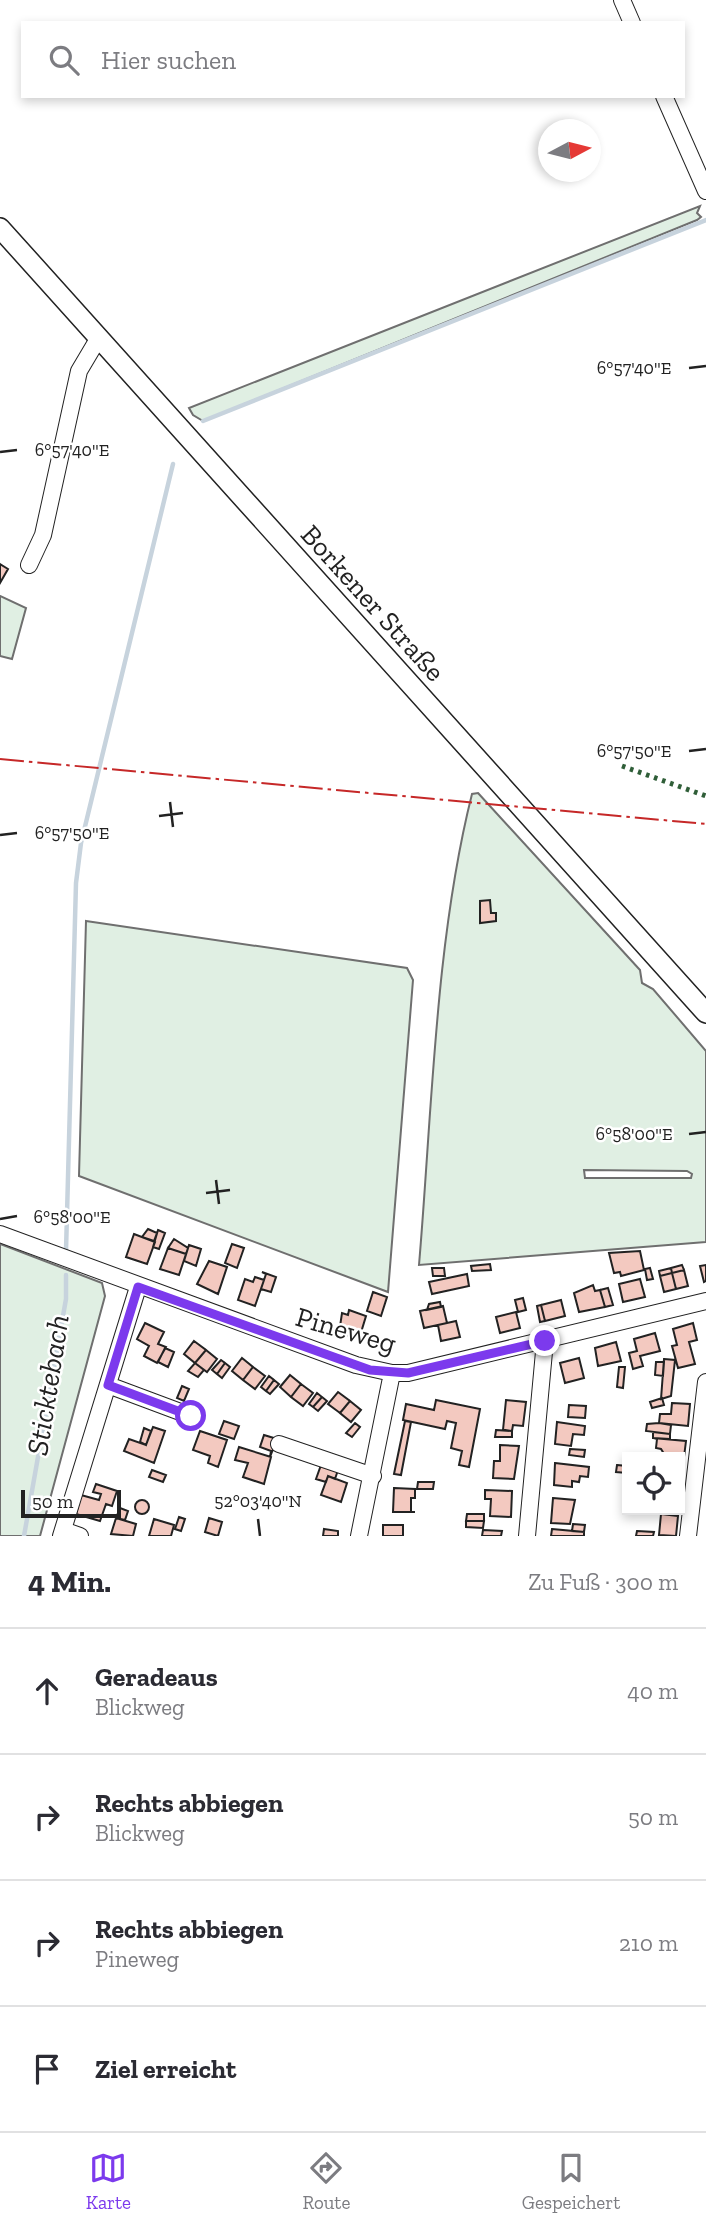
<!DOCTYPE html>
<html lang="de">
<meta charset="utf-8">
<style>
body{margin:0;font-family:"Zilla Slab",serif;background:#f7f7f7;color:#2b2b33}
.controls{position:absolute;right:21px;bottom:21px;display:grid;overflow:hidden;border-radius:0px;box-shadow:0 4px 10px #0003}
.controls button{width:63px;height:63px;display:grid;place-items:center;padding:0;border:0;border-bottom:2px solid #e1e1e2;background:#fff;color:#2b2b33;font:35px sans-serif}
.compass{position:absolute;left:538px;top:119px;width:63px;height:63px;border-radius:50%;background:#fff;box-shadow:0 4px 10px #0003;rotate:83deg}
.scale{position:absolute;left:21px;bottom:18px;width:100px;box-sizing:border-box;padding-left:7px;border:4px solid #222;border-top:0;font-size:19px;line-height:24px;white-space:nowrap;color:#222;-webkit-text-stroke:5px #fff;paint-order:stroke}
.stop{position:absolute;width:21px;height:21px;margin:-16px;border:5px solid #7c3aed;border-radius:50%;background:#fff}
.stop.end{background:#7c3aed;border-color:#fff;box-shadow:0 2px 7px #0008}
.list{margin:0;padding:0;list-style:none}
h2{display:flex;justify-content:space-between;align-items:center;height:91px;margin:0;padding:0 28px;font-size:30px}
h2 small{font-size:23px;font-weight:400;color:#7c7c81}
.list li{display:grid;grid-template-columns:46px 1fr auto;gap:21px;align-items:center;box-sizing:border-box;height:126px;padding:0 28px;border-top:2px solid #e1e1e2}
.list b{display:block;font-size:26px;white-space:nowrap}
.list p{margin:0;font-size:23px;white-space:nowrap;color:#7c7c81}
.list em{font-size:23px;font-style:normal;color:#7c7c81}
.icon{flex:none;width:38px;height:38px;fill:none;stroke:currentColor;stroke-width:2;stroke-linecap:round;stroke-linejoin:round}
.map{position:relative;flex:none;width:706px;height:1536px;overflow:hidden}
.search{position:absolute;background:#fff;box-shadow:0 4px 10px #0003;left:21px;right:21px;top:21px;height:77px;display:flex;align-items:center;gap:18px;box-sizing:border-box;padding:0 24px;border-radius:0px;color:#7c7c81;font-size:26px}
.sheet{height:595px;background:#fff}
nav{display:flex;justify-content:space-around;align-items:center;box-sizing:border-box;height:98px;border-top:2px solid #e1e1e2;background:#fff;font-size:19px;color:#7c7c81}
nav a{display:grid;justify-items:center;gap:4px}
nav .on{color:#7c3aed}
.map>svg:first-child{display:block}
.green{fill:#e0efe3;stroke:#6f6f6f;stroke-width:2;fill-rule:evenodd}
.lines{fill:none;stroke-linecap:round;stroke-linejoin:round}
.stream{stroke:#c7d3dd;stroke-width:4.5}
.building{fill:#f3c9c0;stroke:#222;stroke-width:2}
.minor-casing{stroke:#222;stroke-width:18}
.major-casing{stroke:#222;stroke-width:22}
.minor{stroke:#fff;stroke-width:16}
.major{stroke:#fff;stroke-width:19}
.hedge{stroke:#2f5e38;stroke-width:5;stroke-dasharray:3.5 5;stroke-linecap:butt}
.power{stroke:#c62828;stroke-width:2;stroke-dasharray:24 5 3.5 5;stroke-linecap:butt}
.route{stroke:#7c3aed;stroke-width:9}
.ticks{fill:none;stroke:#222;stroke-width:2.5}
.labels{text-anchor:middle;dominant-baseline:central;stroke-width:5;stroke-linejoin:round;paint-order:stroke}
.street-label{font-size:28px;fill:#222;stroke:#fff}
.water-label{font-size:30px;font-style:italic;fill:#222;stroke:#fff}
.ticks-label{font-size:18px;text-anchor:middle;fill:#222;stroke:#fff;stroke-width:5;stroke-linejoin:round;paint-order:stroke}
</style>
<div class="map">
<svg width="706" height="1536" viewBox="0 0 706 1536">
<rect width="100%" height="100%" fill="#fff"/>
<path class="green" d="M700,206L697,213L701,217L697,220L203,421L193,415L189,408Z
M0,596L26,608L12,659L0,656Z
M478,793L640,970L642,983L653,989L706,1051V1242L419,1265C432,1113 435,941 472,794ZM584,1170L687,1171L692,1174L691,1178H585Z
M86,921L407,968L413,980L388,1292L79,1176Z
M0,1244L102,1283L105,1296L40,1536H0Z"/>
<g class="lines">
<path class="stream" d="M203,421L706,220
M66,1251L76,883L81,843L173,464
M24,1536L66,1299V1275"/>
</g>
<path class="building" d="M0,564L8,569L0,583Z
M490,900L491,913H496V921L480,923V901Z
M148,1229L157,1233L154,1241L142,1237Z
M158,1230L165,1233L159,1249L153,1247Z
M134,1234L155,1242L147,1264L126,1257Z
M174,1239L188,1248L186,1254L168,1248Z
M232,1244L244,1248L237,1268L225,1263Z
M189,1245L201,1249L196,1266L184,1261Z
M168,1248L186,1254L179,1275L160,1269Z
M640,1251L644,1270L621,1276L620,1272L614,1273L609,1253Z
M209,1261L227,1267L218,1294L197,1284Z
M490,1264L491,1270L472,1271L471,1266Z
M682,1265L684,1270L672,1273L671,1268Z
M706,1265V1281L704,1282L700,1266Z
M432,1268H444L445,1276H433Z
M650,1268L653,1279L647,1280L645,1269Z
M671,1268L672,1273L660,1276L659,1271Z
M684,1270L688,1286L676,1289L672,1273Z
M262,1272L276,1277L271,1292L261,1289L266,1274Z
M672,1273L676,1289L664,1292L660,1276Z
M467,1274L469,1286L432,1294L429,1282Z
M255,1277L264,1280L255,1306L238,1300L245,1279L253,1282Z
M640,1279L645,1297L623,1302L619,1284Z
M593,1285L595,1291L600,1290L605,1307L579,1312L574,1293Z
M608,1288L613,1305L605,1307L600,1290Z
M373,1292L387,1297L381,1316L367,1311Z
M523,1298L526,1310L518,1312L515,1300Z
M561,1300L565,1316L545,1321L541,1305Z
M440,1302L441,1307L427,1310L429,1304Z
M541,1305L545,1321L540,1322L537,1306Z
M443,1306L447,1323L424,1328L420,1311Z
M349,1310L366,1316L359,1339L339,1333L342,1313L348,1315Z
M516,1312L520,1328L500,1333L496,1317Z
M456,1321L460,1337L441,1341L438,1325Z
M145,1323L164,1332L158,1344L166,1347L157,1363L144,1356L149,1346L137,1339Z
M693,1323L697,1340L689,1342L695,1364L678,1368L672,1346L677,1345L673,1329Z
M655,1333L660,1351L640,1356L643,1366L633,1369L629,1353L637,1351L634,1339Z
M194,1341L206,1350L195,1363L184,1354Z
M616,1342L621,1361L598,1366L595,1348Z
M165,1348L174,1352L168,1367L158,1362Z
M206,1350L217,1359L207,1372L195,1363Z
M242,1358L253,1367L243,1380L232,1371Z
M579,1358L584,1378L565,1383L560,1363Z
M664,1359L675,1360L671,1396L661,1399Z
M221,1360L225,1363L217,1374L212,1370Z
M656,1362H664L663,1376L655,1375Z
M195,1363L204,1370L198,1377L188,1371Z
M225,1363L230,1367L222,1378L217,1374Z
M253,1367L265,1376L255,1389L243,1380Z
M619,1367H625L623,1388L617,1387Z
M290,1375L301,1384L291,1397L280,1387Z
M269,1376L274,1380L266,1391L261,1387Z
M274,1380L279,1384L270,1394L266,1391Z
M301,1384L313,1393L303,1406L291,1397Z
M182,1386L189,1389L184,1401L177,1398Z
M338,1392L350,1401L340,1413L328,1404Z
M317,1393L322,1397L313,1407L309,1404Z
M322,1397L327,1401L318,1411L313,1407Z
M662,1398L664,1405L652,1408L650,1402Z
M436,1400L480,1409L469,1467L459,1465L462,1451L451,1448L456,1423L447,1421L445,1429L403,1420L406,1404L434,1410Z
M506,1400L526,1402L523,1426L513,1425L512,1431L503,1430Z
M350,1401L361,1410L351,1422L340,1413Z
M672,1403L690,1404L688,1426L659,1423L660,1414H671Z
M569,1405L586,1406L585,1418L568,1417Z
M224,1421L239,1426L234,1439L219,1434Z
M405,1421L411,1422L401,1475L394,1474Z
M557,1422L585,1426L584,1435L573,1434L571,1446L555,1444Z
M355,1423L360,1427L352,1437L346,1433Z
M659,1423L671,1425L670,1434L646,1431L647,1424Z
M153,1427L165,1431L154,1463L124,1451L129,1439L146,1445Z
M144,1428L151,1431L146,1445L140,1442Z
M496,1430L512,1431V1437H495Z
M200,1431L227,1440L218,1467L208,1463L210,1456L193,1450Z
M653,1432L670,1434V1439L653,1438Z
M264,1435L277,1439L270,1457L271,1451L260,1447Z
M653,1438L686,1441L683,1465L680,1464V1457H666L661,1449L656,1448L657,1439Z
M500,1445L519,1446L514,1479L493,1478L494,1461H500Z
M239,1447L271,1457L264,1484L243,1477L248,1463L235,1460Z
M570,1449L585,1450L584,1457L569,1455Z
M555,1463L589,1467L588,1477L580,1476L579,1482L572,1481V1487L554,1485Z
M321,1465L338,1470L335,1479L328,1476L326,1482L316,1479Z
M617,1465L627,1466V1473L616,1472Z
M152,1470L166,1475L163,1482L149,1477Z
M328,1476L347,1483L341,1502L321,1495Z
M418,1482H434L433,1489H417Z
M96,1484L117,1491L112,1506L106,1504L100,1521L76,1514L81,1495L99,1500L101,1494L93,1492Z
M394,1488L415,1489V1498H411V1512H415H393Z
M485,1490L512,1491L511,1517L490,1516L491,1499H485Z
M553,1498L575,1500L570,1524L551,1523Z
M135 1507a7 7 0 1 1 14 0a7 7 0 1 1-14 0Z
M120,1508L128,1511L125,1520L116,1518Z
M467,1514H484V1521H466Z
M661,1514L678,1516L676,1536L659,1535Z
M179,1517L185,1519L181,1531L175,1529Z
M116,1518L136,1524L133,1536L111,1534Z
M209,1518L222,1522L218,1536L205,1532Z
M154,1519L174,1525L171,1536H149Z
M466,1521H484L483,1528L466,1527Z
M573,1524L585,1525L584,1532L572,1531Z
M383,1525H403V1536H383Z
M324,1529L338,1531V1536H323Z
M552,1529L584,1532V1536H551Z
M483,1530L502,1531L501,1536H482Z
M637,1531L654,1532L653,1536H636Z"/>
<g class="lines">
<defs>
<path id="minor" d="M622,0L632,23
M664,96L706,191
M29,565L43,535L79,371L98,339
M0,1234L356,1365L392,1373H408L706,1301
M108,1385L191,1416
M279,1444L373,1476
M63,1530L80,1536
M61,1536L138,1287
M359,1536L392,1373
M527,1536L545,1341
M688,1536L706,1382"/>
<path id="major" d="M0,228L706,1013"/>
</defs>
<use href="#minor" class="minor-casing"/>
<use href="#major" class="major-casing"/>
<use href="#minor" class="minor"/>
<use href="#major" class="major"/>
<path class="hedge" d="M622,766L706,796"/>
<path class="power" d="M0,759L706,824"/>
</g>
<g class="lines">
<path class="route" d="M191,1416L108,1385L138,1287L370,1370L408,1373L545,1341"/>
</g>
<path class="ticks" d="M689,368L706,366M0,452L17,450M689,751L706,749M170,802L173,827M159,816L183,813M0,835L17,833M689,1134L706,1132M216,1180L219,1204M206,1193L230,1190M0,1219L17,1216M258,1519L260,1536"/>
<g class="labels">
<g class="street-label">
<text transform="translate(373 603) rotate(48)">Borkener Straße</text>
<text transform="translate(346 1330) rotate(16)">Pineweg</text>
</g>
<g class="water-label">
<text transform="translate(48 1385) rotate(-81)">Sticktebach</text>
</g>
</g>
<g class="ticks-label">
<text x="634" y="374">6°57'40"E</text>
<text x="72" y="456">6°57'40"E</text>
<text x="634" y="757">6°57'50"E</text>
<text x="72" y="839">6°57'50"E</text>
<text x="634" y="1140">6°58'00"E</text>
<text x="72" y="1223">6°58'00"E</text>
<text x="258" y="1507">52°03'40"N</text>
</g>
</svg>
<div class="controls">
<button><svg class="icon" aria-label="locate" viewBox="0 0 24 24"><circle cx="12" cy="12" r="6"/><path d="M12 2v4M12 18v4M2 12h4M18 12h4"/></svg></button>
</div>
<svg class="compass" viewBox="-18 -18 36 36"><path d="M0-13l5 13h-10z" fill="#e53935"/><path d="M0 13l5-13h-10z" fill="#7c7c81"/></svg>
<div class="scale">50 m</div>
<div class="stop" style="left:191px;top:1416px"></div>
<div class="stop end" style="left:545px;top:1341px"></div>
<div class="search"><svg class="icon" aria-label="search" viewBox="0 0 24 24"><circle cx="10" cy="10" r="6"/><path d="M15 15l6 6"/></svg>Hier suchen</div>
</div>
<section class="sheet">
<h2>4 Min.<small>Zu Fuß · 300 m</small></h2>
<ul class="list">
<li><svg class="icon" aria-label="ahead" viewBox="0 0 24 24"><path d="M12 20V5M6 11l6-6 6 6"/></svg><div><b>Geradeaus</b><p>Blickweg</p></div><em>40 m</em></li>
<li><svg class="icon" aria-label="right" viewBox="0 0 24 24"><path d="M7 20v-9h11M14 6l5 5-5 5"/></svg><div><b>Rechts abbiegen</b><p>Blickweg</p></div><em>50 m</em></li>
<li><svg class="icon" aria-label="right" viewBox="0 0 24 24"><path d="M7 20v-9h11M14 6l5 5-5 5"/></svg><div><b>Rechts abbiegen</b><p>Pineweg</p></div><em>210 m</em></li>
<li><svg class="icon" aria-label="arrive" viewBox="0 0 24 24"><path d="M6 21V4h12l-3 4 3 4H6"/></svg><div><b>Ziel erreicht</b></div></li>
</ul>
</section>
<nav>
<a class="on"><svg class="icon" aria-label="map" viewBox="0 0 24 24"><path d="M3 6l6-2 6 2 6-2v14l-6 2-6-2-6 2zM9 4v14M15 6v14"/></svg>Karte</a>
<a><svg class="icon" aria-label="directions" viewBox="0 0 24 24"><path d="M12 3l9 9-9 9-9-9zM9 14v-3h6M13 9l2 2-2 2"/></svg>Route</a>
<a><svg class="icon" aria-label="saved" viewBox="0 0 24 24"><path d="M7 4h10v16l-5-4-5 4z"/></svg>Gespeichert</a>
</nav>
